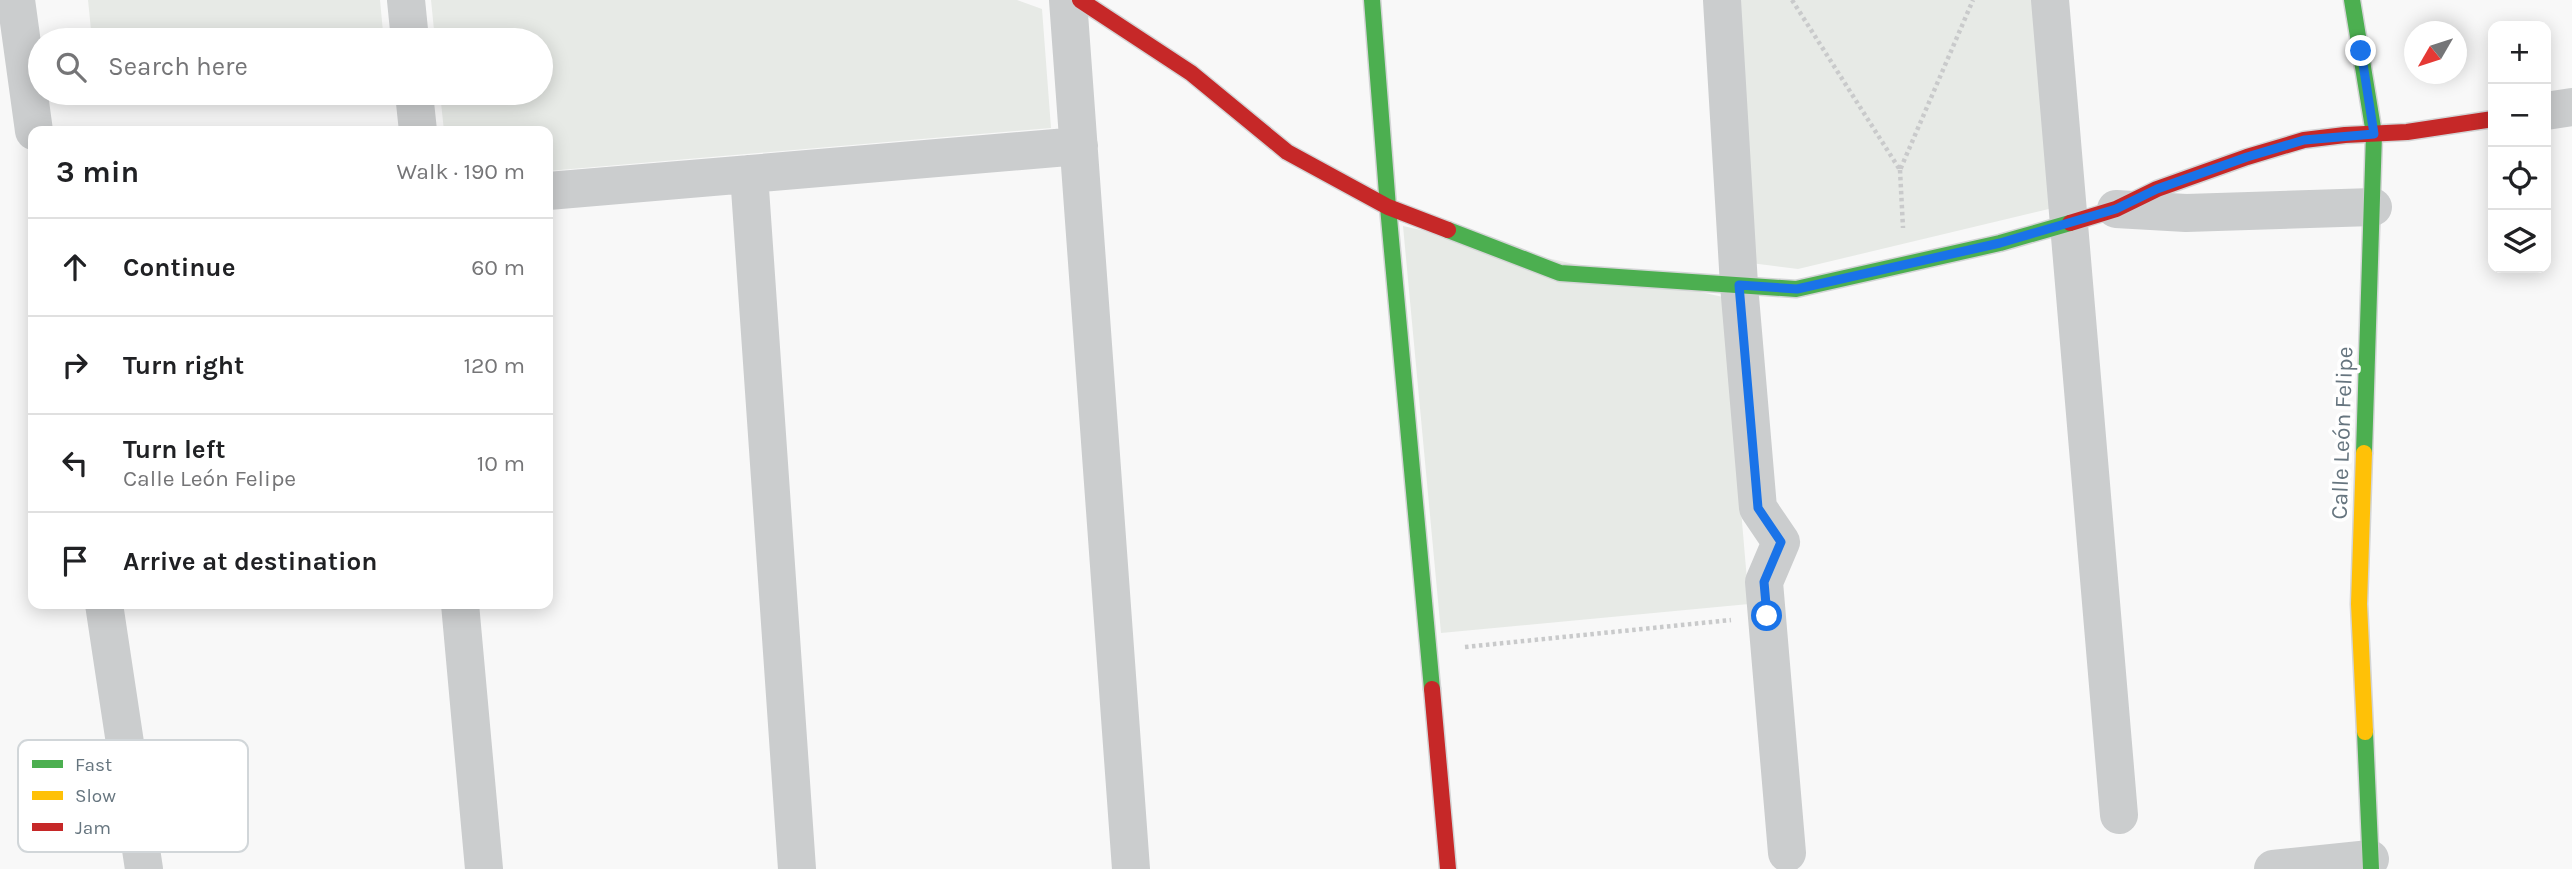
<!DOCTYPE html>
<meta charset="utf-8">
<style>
body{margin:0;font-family:Karla,sans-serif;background:#f6f6f6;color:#202124}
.controls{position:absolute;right:21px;top:21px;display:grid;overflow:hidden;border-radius:14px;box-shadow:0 4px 18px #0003}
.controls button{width:63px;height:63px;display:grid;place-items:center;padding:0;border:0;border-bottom:2px solid #e0e0e0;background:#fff;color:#202124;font:35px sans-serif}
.compass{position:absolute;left:2404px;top:21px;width:63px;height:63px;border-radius:50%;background:#fff;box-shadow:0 4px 18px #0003;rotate:231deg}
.stop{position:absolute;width:21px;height:21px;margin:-16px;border:5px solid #1a73e8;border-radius:50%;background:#fff}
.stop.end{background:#1a73e8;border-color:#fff;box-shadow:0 2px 7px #0008}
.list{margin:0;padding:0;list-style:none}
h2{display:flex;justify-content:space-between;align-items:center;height:91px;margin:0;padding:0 28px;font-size:30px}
h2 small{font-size:23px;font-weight:400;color:#757577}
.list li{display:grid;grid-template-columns:46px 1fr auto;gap:21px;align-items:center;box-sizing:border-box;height:98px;padding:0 28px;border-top:2px solid #e0e0e0}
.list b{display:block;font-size:26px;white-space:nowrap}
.list p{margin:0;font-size:23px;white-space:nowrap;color:#757577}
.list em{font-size:23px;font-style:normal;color:#757577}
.icon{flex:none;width:38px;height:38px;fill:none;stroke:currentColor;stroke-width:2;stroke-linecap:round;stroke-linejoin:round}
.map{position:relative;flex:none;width:2572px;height:869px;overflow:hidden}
.search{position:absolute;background:#fff;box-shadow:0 4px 18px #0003;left:28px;top:28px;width:525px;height:77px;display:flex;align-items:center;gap:18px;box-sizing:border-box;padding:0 24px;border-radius:38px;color:#757577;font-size:26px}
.panel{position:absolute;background:#fff;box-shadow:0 4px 18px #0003;left:28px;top:126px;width:525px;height:483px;border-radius:14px}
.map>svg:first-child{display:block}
.green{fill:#e7eae6}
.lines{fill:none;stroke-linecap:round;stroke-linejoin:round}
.fast-casing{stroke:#d4d5d6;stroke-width:19}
.slow-casing{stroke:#d4d5d6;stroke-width:19}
.jam-casing{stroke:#d4d5d6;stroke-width:19}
.path{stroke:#c9cacb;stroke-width:4.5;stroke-dasharray:3.5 3.5;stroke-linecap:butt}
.street{stroke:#cbcdce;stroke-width:38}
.fast{stroke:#4caf50;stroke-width:16}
.slow{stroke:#ffc107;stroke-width:16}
.jam{stroke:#c62828;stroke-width:16}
.route{stroke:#1a73e8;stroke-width:9}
.labels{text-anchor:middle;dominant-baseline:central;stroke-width:7;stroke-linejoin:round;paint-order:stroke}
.street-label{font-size:23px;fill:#66757f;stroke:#fff}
.key{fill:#fff;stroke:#d1d6d9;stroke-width:2}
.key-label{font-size:19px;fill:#66757f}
</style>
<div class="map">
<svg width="2572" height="869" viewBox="0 0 2572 869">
<rect width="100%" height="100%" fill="#f8f8f8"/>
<path class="green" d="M88,0H380L383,32L299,40H92Z
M431,0H1017L1042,9L1051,128L548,171V131H444L440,93H541V40H435Z
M1735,0H2033L2053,208L1798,269L1751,263Z
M1403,226L1723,297L1749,604L1441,633Z"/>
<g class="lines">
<defs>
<path id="fast" d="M1372,0L1388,207L1432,689
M2352,0L2374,134L2364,453
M1448,230L1560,273L1796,289L2000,243L2070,223
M2365,732L2371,869"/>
<path id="slow" d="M2364,453L2359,604L2365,732"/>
<path id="jam" d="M1080,0L1191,73L1287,152L1388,207L1448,230
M2070,223L2116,209L2157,189L2247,157L2304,140L2345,135L2407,132L2493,119
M1432,689L1448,869"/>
</defs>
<use href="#fast" class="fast-casing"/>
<use href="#slow" class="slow-casing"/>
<use href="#jam" class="jam-casing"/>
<path class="path" d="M1792,0L1900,170L1973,0
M1900,170L1903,228
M1465,647L1731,620"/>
<path class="street" d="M16,0L34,131
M406,0L410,40
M1068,0L1131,869
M1722,0L1739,285L1758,508L1781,542L1764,582L1787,853
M2050,0L2119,815
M414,93L418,131
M2546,111L2572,107
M749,174L797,869
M548,191L1079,146
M2116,209L2186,213L2373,207
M104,604L144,869
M460,604L484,869
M2273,869L2370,859"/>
<use href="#fast" class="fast"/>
<use href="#slow" class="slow"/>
<use href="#jam" class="jam"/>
</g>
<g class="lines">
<path class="route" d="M1767,616L1764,582L1781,542L1758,508L1739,285L1797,289L2000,243L2116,209L2157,189L2247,157L2304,140L2374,134L2361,51"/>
</g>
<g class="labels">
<g class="street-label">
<text transform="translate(2342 433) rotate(-88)">Calle León Felipe</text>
</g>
</g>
<rect x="18" y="740" width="230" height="112" rx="10" class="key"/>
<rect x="32" y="760" width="31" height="8" fill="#4caf50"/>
<rect x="32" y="791" width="31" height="9" fill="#ffc107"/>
<rect x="32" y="823" width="31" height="8" fill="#c62828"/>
<g class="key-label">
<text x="75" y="771">Fast</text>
<text x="75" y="802">Slow</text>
<text x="75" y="834">Jam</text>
</g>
</svg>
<div class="controls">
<button>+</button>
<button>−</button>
<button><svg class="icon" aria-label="locate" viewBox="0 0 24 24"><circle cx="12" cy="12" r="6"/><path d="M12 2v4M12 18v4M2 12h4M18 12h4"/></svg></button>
<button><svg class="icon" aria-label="layers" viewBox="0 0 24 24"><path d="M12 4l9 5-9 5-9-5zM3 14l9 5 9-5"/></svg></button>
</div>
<svg class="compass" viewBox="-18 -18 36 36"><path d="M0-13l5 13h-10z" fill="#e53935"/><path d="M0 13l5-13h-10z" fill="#757577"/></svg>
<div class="stop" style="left:1767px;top:616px"></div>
<div class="stop end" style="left:2361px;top:51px"></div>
<div class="search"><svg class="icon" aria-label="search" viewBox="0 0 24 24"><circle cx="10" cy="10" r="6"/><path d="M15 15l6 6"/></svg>Search here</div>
<section class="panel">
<h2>3 min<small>Walk · 190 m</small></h2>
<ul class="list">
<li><svg class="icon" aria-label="ahead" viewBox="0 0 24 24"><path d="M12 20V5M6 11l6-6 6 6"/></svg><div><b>Continue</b></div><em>60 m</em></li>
<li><svg class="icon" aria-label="right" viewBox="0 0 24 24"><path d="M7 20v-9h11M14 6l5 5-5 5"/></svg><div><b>Turn right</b></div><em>120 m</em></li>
<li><svg class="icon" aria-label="left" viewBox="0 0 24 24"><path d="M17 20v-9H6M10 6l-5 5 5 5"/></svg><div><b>Turn left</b><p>Calle León Felipe</p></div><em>10 m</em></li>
<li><svg class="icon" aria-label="arrive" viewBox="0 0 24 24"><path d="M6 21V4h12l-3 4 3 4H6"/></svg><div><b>Arrive at destination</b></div></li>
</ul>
</section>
</div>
